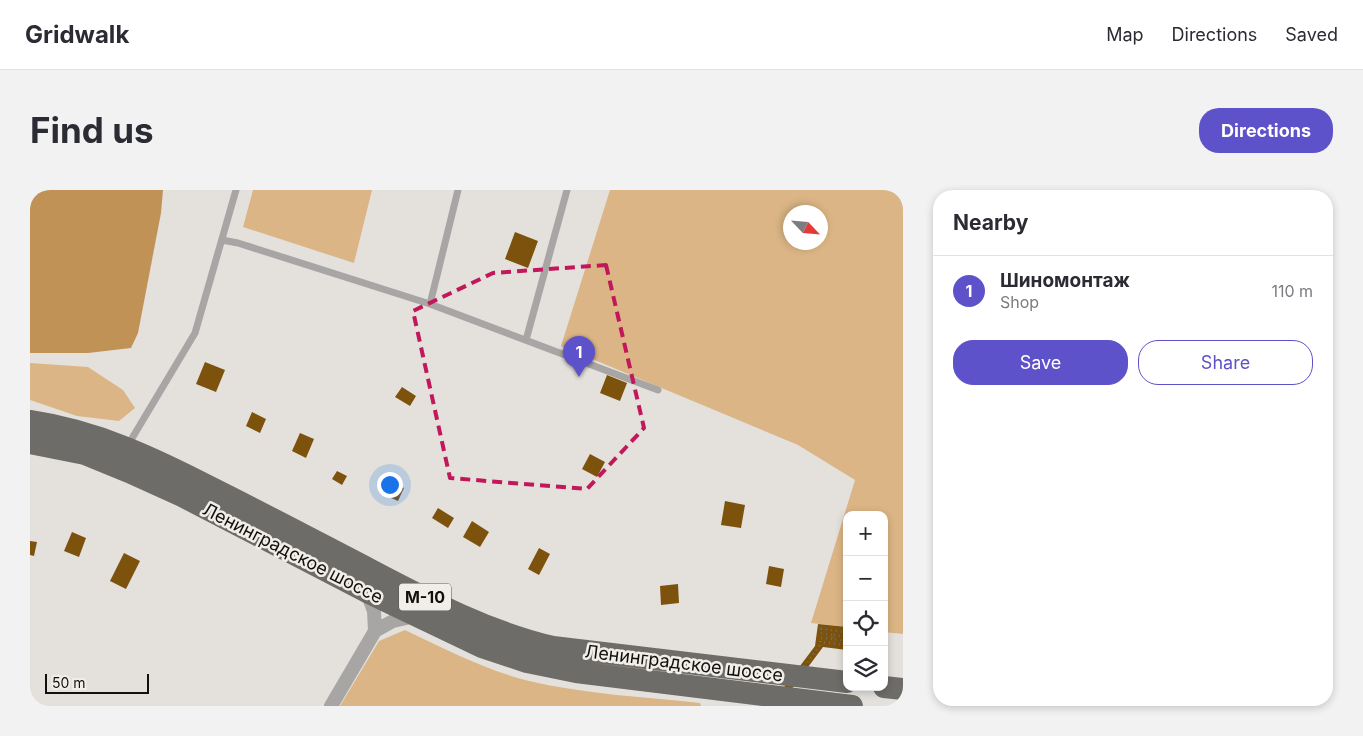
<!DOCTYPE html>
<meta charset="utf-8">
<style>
body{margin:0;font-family:Inter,sans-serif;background:#f2f2f3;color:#2b2b33}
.controls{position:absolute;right:15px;bottom:15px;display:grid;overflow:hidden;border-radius:10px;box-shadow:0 2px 8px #0003}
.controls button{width:45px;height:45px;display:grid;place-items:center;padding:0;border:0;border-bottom:1px solid #e1e1e2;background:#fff;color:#2b2b33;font:25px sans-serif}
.compass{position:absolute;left:753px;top:15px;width:45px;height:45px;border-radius:50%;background:#fff;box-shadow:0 2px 8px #0003;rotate:116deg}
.scale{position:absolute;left:15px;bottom:12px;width:104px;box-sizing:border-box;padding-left:5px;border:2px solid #11100e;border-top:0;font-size:14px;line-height:18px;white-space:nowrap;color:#11100e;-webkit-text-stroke:4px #f1eeea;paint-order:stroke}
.you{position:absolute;left:359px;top:294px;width:18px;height:18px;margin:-12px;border:4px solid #fff;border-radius:50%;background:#1a73e8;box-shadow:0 0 0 8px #1a73e833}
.badge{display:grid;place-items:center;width:32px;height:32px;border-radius:50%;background:#5e52cb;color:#fff;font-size:16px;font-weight:700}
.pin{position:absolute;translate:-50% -41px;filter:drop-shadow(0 1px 2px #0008)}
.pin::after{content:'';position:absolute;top:26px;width:18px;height:15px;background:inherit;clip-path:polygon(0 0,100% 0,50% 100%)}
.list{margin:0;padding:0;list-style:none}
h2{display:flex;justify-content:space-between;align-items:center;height:65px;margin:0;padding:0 20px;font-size:21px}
h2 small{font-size:16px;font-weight:400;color:#7c7c81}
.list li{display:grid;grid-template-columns:32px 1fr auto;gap:15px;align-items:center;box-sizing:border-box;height:70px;padding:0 20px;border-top:1px solid #e1e1e2}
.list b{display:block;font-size:19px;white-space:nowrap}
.list p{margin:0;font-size:16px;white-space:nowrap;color:#7c7c81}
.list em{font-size:16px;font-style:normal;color:#7c7c81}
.actions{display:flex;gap:10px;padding:15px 20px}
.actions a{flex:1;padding:11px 0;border:1px solid #5e52cb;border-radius:20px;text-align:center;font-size:18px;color:#5e52cb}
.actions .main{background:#5e52cb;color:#fff}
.icon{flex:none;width:28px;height:28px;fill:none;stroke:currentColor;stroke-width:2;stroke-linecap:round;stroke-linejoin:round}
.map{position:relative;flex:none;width:873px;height:516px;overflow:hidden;border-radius:20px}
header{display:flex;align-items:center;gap:30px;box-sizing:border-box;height:70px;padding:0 25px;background:#fff;border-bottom:1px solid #e1e1e2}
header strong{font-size:24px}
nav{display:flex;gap:28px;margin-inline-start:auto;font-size:18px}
.intro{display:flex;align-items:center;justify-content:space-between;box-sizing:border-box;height:120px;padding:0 30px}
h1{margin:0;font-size:35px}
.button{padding:12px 22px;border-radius:20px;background:#5e52cb;color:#fff;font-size:18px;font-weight:700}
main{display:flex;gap:30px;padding:0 30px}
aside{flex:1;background:#fff;border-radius:20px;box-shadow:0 2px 8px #0003}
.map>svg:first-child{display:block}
.green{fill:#dbb585;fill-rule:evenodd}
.water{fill:#c19256}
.building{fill:#7d520d}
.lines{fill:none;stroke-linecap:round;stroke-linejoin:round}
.path{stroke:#716f6c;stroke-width:2.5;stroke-dasharray:1 4;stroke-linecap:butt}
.service{stroke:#a8a6a4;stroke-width:7}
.minor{stroke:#a8a6a4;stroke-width:14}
.trunk{stroke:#6e6c69;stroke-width:22}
.path-bridge{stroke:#716f6c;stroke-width:2.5;stroke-dasharray:1 4;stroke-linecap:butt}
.marked{fill:none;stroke:#c2185b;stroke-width:4;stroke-dasharray:10 6;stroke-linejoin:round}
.labels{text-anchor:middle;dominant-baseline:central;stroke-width:5;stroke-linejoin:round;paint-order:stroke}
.shield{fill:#f1eeea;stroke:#545350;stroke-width:1}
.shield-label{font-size:16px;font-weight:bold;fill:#11100e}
.street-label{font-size:18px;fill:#11100e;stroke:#f1eeea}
</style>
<header>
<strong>Gridwalk</strong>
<nav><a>Map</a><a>Directions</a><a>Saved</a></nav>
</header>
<div class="intro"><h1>Find us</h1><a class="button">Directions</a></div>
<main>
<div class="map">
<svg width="873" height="516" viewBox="0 0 873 516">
<rect width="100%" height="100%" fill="#e4e1dc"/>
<path class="green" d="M223,0H342L324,73L213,37Z
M580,0H873V444L854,442V325H817V437L781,433L825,290L768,255L531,156ZM761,22H791V52H761Z
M0,173L58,177L93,200L105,218L89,231L47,226L0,210Z
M375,440C415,459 455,480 499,491C554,504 614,507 670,513L671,516H310L349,451Z"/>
<path class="water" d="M0,0H133L131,23L108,143L101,158L58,163H0Z"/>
<path class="building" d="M485,42L508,51L498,78L475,69Z
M175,172L195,180L186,202L166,194Z
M577,185L597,193L590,211L570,203Z
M372,197L386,206L380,216L365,207Z
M222,222L236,229L230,243L216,236Z
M270,243L284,249L276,268L262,261Z
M560,264L575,272L567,287L552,279Z
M307,281L317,286L312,295L302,289Z
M358,291L374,298L368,311L352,304Z
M695,311L715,315L711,338L691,335Z
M408,318L424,328L418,338L402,328Z
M442,331L459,342L450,357L433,347Z
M42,342L56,348L49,367L34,361Z
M0,351L7,352L4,366L0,365Z
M509,358L520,364L509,385L498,379Z
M94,363L110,371L96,399L80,391Z
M739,376L754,379L751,397L736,394Z
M648,394L649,413L631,415L630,396Z
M788,434L817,437V460L793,457L749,516H740L785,456Z"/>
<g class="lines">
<path class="path" d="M802,445L791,443V439L817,442
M802,449L790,448V452L816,455L817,451
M816,451L802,449V445L817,447"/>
<path class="service" d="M192,50L208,53L400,114L628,200
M400,114L428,0
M496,150L537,0
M98,255L165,143L206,0"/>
<path class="minor" d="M337,402L344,421L345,441
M301,516L345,441L363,431L385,426"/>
<path class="trunk" d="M0,231C67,241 124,268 184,299C236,325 287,352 339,379C398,410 458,442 523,457L817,492
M0,253L55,264L99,282L152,306L337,402L452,457L497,472L546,482L822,516
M854,497L873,499"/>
<path class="path-bridge" d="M744,516L789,457L790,452"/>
</g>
<path class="marked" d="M576,75L614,238L557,299L420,288L383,121L463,83Z"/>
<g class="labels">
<rect class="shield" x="369" y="393.5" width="52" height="27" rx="4"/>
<g class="shield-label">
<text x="395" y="407">М-10</text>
</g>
<g class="street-label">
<text transform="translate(263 363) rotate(27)">Ленинградское шоссе</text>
<text transform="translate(654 473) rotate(7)">Ленинградское шоссе</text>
</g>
</g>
</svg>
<div class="controls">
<button>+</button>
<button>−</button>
<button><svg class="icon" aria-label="locate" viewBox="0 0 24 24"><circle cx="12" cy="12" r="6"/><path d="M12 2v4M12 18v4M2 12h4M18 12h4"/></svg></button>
<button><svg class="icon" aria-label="layers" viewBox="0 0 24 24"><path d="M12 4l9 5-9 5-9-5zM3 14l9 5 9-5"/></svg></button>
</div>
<svg class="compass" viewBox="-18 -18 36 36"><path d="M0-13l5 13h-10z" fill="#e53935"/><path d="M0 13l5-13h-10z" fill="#7c7c81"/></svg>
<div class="scale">50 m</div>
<div class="you"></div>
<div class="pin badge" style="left:549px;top:187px">1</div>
</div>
<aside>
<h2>Nearby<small></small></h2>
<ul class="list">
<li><span class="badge">1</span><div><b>Шиномонтаж</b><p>Shop</p></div><em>110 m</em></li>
</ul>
<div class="actions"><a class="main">Save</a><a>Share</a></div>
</aside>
</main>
